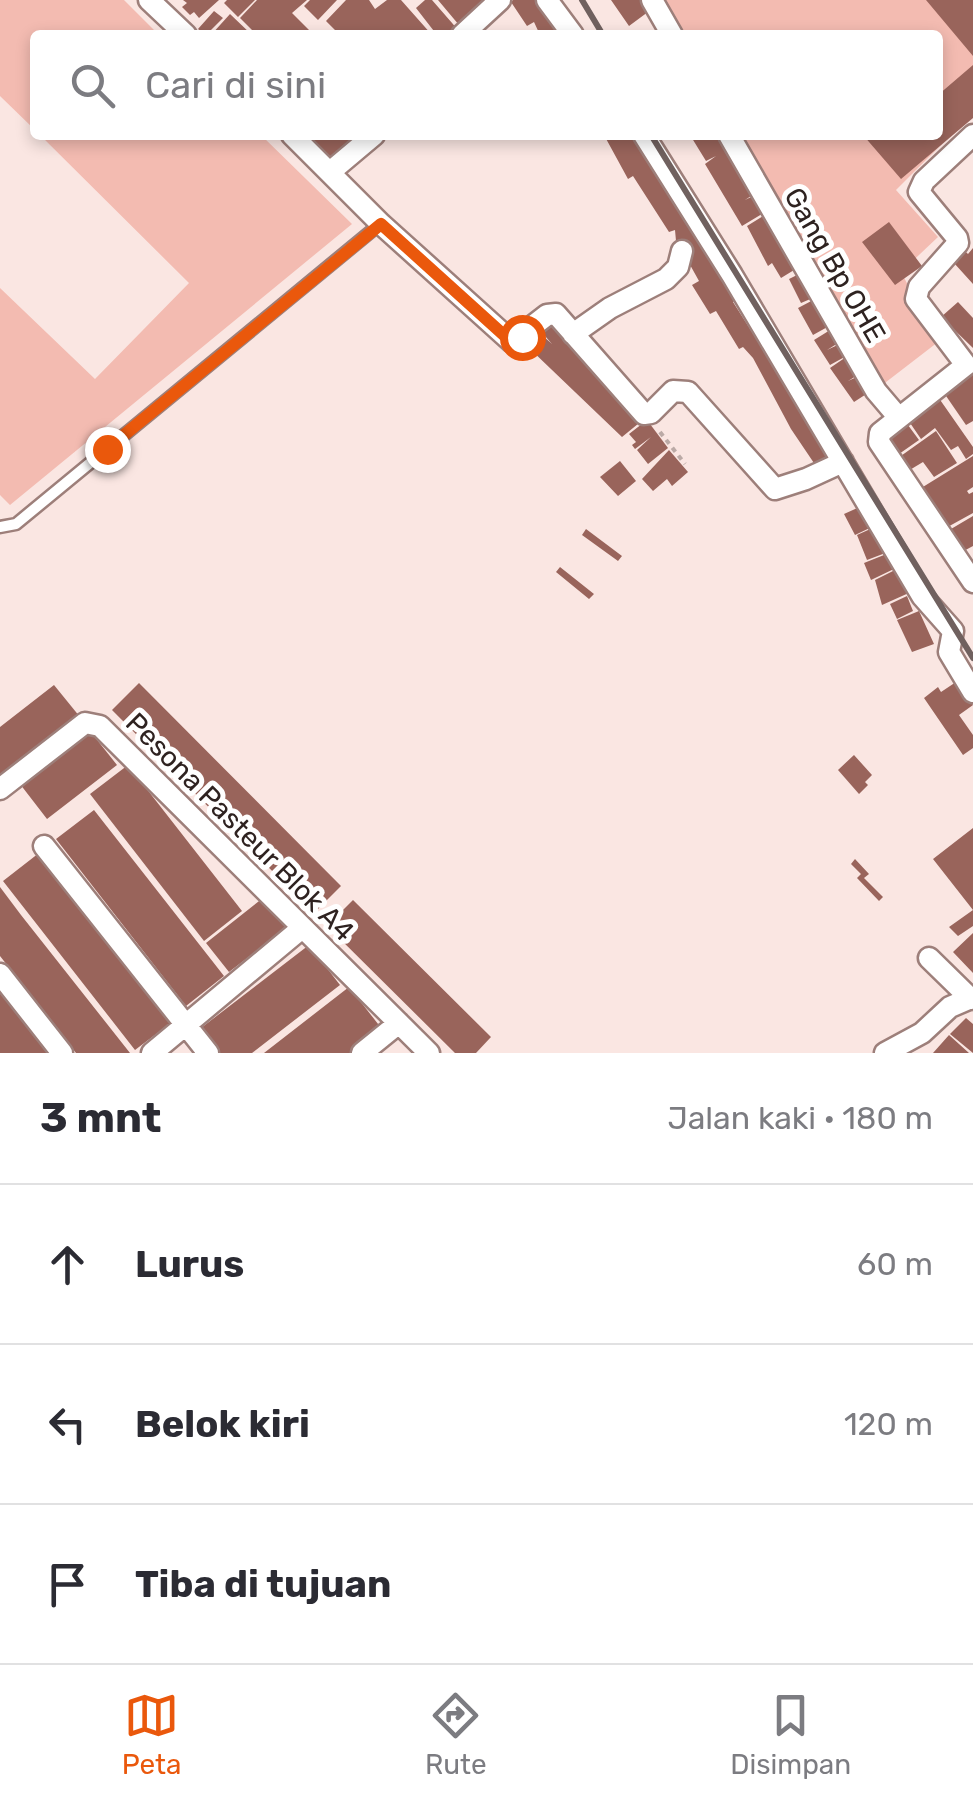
<!DOCTYPE html>
<html lang="id">
<meta charset="utf-8">
<style>
body{margin:0;font-family:Rubik,sans-serif;background:#f2f2f3;color:#2b2b33}
.stop{position:absolute;width:30px;height:30px;margin:-22px;border:8px solid #ea580c;border-radius:50%;background:#fff}
.stop.end{background:#ea580c;border-color:#fff;box-shadow:0 2px 10px #0008}
.list{margin:0;padding:0;list-style:none}
h2{display:flex;justify-content:space-between;align-items:center;height:130px;margin:0;padding:0 40px;font-size:42px}
h2 small{font-size:32px;font-weight:400;color:#7c7c81}
.list li{display:grid;grid-template-columns:65px 1fr auto;gap:30px;align-items:center;box-sizing:border-box;height:160px;padding:0 40px;border-top:2px solid #e1e1e2}
.list b{display:block;font-size:38px;white-space:nowrap}
.list em{font-size:32px;font-style:normal;color:#7c7c81}
.icon{flex:none;width:55px;height:55px;fill:none;stroke:currentColor;stroke-width:2;stroke-linecap:round;stroke-linejoin:round}
.map{position:relative;flex:none;width:973px;height:1053px;overflow:hidden}
.search{position:absolute;background:#fff;box-shadow:0 5px 15px #0003;left:30px;right:30px;top:30px;height:110px;display:flex;align-items:center;gap:25px;box-sizing:border-box;padding:0 35px;border-radius:10px;color:#7c7c81;font-size:38px}
.sheet{height:610px;background:#fff}
nav{display:flex;justify-content:space-around;align-items:center;box-sizing:border-box;height:140px;border-top:2px solid #e1e1e2;background:#fff;font-size:28px;color:#7c7c81}
nav a{display:grid;justify-items:center;gap:5px}
nav .on{color:#ea580c}
.map>svg:first-child{display:block}
.green{fill:#f3bbb1}
.building{fill:#99645b}
.lines{fill:none;stroke-linecap:round;stroke-linejoin:round}
.service-casing{stroke:#9d7f7a;stroke-width:15}
.minor-casing{stroke:#9d7f7a;stroke-width:25}
.path{stroke:#bbaaa6;stroke-width:4;stroke-dasharray:5 5;stroke-linecap:butt}
.service{stroke:#fff;stroke-width:10}
.minor{stroke:#fff;stroke-width:20}
.rail{stroke:#70615f;stroke-width:6}
.route{stroke:#ea580c;stroke-width:12}
.labels{text-anchor:middle;dominant-baseline:central;stroke-width:10;stroke-linejoin:round;paint-order:stroke}
.street-label{font-size:28px;fill:#2e2220;stroke:#fff}
</style>
<div class="map">
<svg width="973" height="1053" viewBox="0 0 973 1053">
<rect width="100%" height="100%" fill="#fae6e2"/>
<path class="green" d="M0,0H124L159,35H35V130L0,96Z
M655,0H973V113L896,190L938,237L901,272L938,342L877,389L732,135H938V35H675Z
M40,135H261L352,224L10,505L0,495V288L95,379L189,283Z"/>
<path class="building" d="M183,0H219L199,18L194,12L190,15L182,7L187,3Z
M227,0H255L238,17L224,3Z
M257,0H307L292,13L310,31L306,35H257L240,18Z
M310,0H337L318,20L304,6Z
M346,0H369L375,9L387,0H401L432,35H340L326,21Z
M425,0H432L459,31L455,35H437L416,8Z
M438,0H482L487,6L459,25Z
M513,0H541L565,35H540L534,22L527,26L511,2Z
M611,0H646L652,9L629,26Z
M926,0H973V56Z
M214,11L223,18L206,35L198,29Z
M230,14L252,35H211Z
M973,65V118L901,179L863,135H938V95Z
M313,135H352L354,137L331,158L310,138Z
M604,135H633L716,271L739,298L733,302L764,351L767,349L832,465L820,472L791,429L753,358L743,347L739,349L716,311L710,314L692,285L699,281L684,254L689,251L681,239L676,241L675,230L669,232L633,176L628,179Z
M690,135H724L757,192L745,200L757,194L767,211L742,226L705,164L716,156L706,161Z
M768,213L799,267L781,278L772,263L768,266L747,226Z
M889,222L922,266L895,285L862,242Z
M973,248V284L954,263L965,251L968,254Z
M803,272L815,297L801,303L789,279Z
M817,298L831,325L813,335L798,308Z
M958,302L973,318V348L941,317Z
M550,317L644,419L622,437L528,347L542,335L552,344L538,328Z
M835,327L843,340L827,350L844,342L850,354L830,365L814,340Z
M849,355L861,373L848,381L861,375L871,391L854,402L830,368Z
M973,372V421L966,425L944,393Z
M936,394L973,447V454L966,459L958,446L951,450L935,428L921,439L906,417Z
M647,420L668,448L648,464L637,450L651,437L635,449L632,445L636,442L629,434Z
M905,421L919,440L899,454L886,436Z
M936,431L957,463L934,477L923,462L908,471L898,458Z
M669,450L688,472L672,486L667,479L653,491L642,479Z
M973,456V487L967,491L969,494L973,492V513L944,529L918,490Z
M620,461L636,481L618,496L600,477Z
M864,505L876,525L855,535L844,514Z
M973,516V546L960,553L951,529Z
M877,526L888,552L867,560L857,535Z
M586,529L622,556L618,561L582,535Z
M889,553L896,568L871,580L864,563Z
M560,567L594,594L589,599L556,572Z
M899,568L911,592L882,605L875,580Z
M907,596L913,611L897,619L890,604Z
M919,611L934,644L912,652L897,620Z
M956,682L973,705L959,715L973,735V748L963,755L924,698L938,687L941,692Z
M139,683L341,886L314,913L112,710Z
M54,685L80,717L0,779V727Z
M90,731L117,765L47,819L20,784Z
M854,755L872,775L865,782L868,785L859,794L838,770Z
M128,765L242,911L204,941L90,794Z
M94,810L224,976L186,1006L56,839Z
M973,828V926L958,936L949,927L973,910L933,859Z
M39,853L172,1022L135,1050L3,881Z
M855,859L869,874L864,878L883,897L879,901L857,878L861,874L851,864Z
M0,887L21,915L130,1053H76L0,956Z
M263,898L286,928L229,972L206,943Z
M353,900L491,1037L476,1053H455L327,926Z
M973,933V973L953,952Z
M309,945L340,985L252,1053H220L201,1028Z
M349,987L382,1029L350,1053H264Z
M0,990L50,1053H0Z
M966,1018L973,1024V1053L950,1034Z
M949,1035L969,1053H933Z"/>
<g class="lines">
<defs>
<path id="service" d="M0,527L16,524L380,224"/>
<path id="minor" d="M149,0L186,35
M547,0L573,35
M652,0L672,35
M462,35L500,0
M292,135L381,224L512,342L547,315L556,314L644,414L651,413L673,391L688,392L775,489L806,479L843,462
M644,135L732,275L922,596L953,631L949,652L973,692
M729,135L876,391L899,418
M973,135L924,181L919,192L957,238L958,243L919,287L916,299L966,365L880,433L879,442L973,582
M330,172L374,135
M573,334L610,308L666,279L678,267L682,251
M0,789L85,723L100,726L429,1053
M44,846L208,1053
M929,958L971,999
M0,974L62,1053
M152,1053L302,928
M362,1053L399,1023
M885,1053L922,1033L950,1007L973,997"/>
</defs>
<use href="#service" class="service-casing"/>
<use href="#minor" class="minor-casing"/>
<path class="path" d="M660,432L685,464"/>
<use href="#service" class="service"/>
<use href="#minor" class="minor"/>
<path class="rail" d="M582,0L603,35
M651,135L973,658"/>
</g>
<g class="lines">
<path class="route" d="M107,449L381,224L506,337L512,342L522,337"/>
</g>
<g class="labels">
<g class="street-label">
<text transform="translate(835 265) rotate(60)">Gang Bp OHE</text>
<text transform="translate(240 827) rotate(45)">Pesona Pasteur Blok A4</text>
</g>
</g>
</svg>
<div class="stop" style="left:522px;top:337px"></div>
<div class="stop end" style="left:107px;top:449px"></div>
<div class="search"><svg class="icon" aria-label="search" viewBox="0 0 24 24"><circle cx="10" cy="10" r="6"/><path d="M15 15l6 6"/></svg>Cari di sini</div>
</div>
<section class="sheet">
<h2>3 mnt<small>Jalan kaki · 180 m</small></h2>
<ul class="list">
<li><svg class="icon" aria-label="ahead" viewBox="0 0 24 24"><path d="M12 20V5M6 11l6-6 6 6"/></svg><div><b>Lurus</b></div><em>60 m</em></li>
<li><svg class="icon" aria-label="left" viewBox="0 0 24 24"><path d="M17 20v-9H6M10 6l-5 5 5 5"/></svg><div><b>Belok kiri</b></div><em>120 m</em></li>
<li><svg class="icon" aria-label="arrive" viewBox="0 0 24 24"><path d="M6 21V4h12l-3 4 3 4H6"/></svg><div><b>Tiba di tujuan</b></div></li>
</ul>
</section>
<nav>
<a class="on"><svg class="icon" aria-label="map" viewBox="0 0 24 24"><path d="M3 6l6-2 6 2 6-2v14l-6 2-6-2-6 2zM9 4v14M15 6v14"/></svg>Peta</a>
<a><svg class="icon" aria-label="directions" viewBox="0 0 24 24"><path d="M12 3l9 9-9 9-9-9zM9 14v-3h6M13 9l2 2-2 2"/></svg>Rute</a>
<a><svg class="icon" aria-label="saved" viewBox="0 0 24 24"><path d="M7 4h10v16l-5-4-5 4z"/></svg>Disimpan</a>
</nav>
